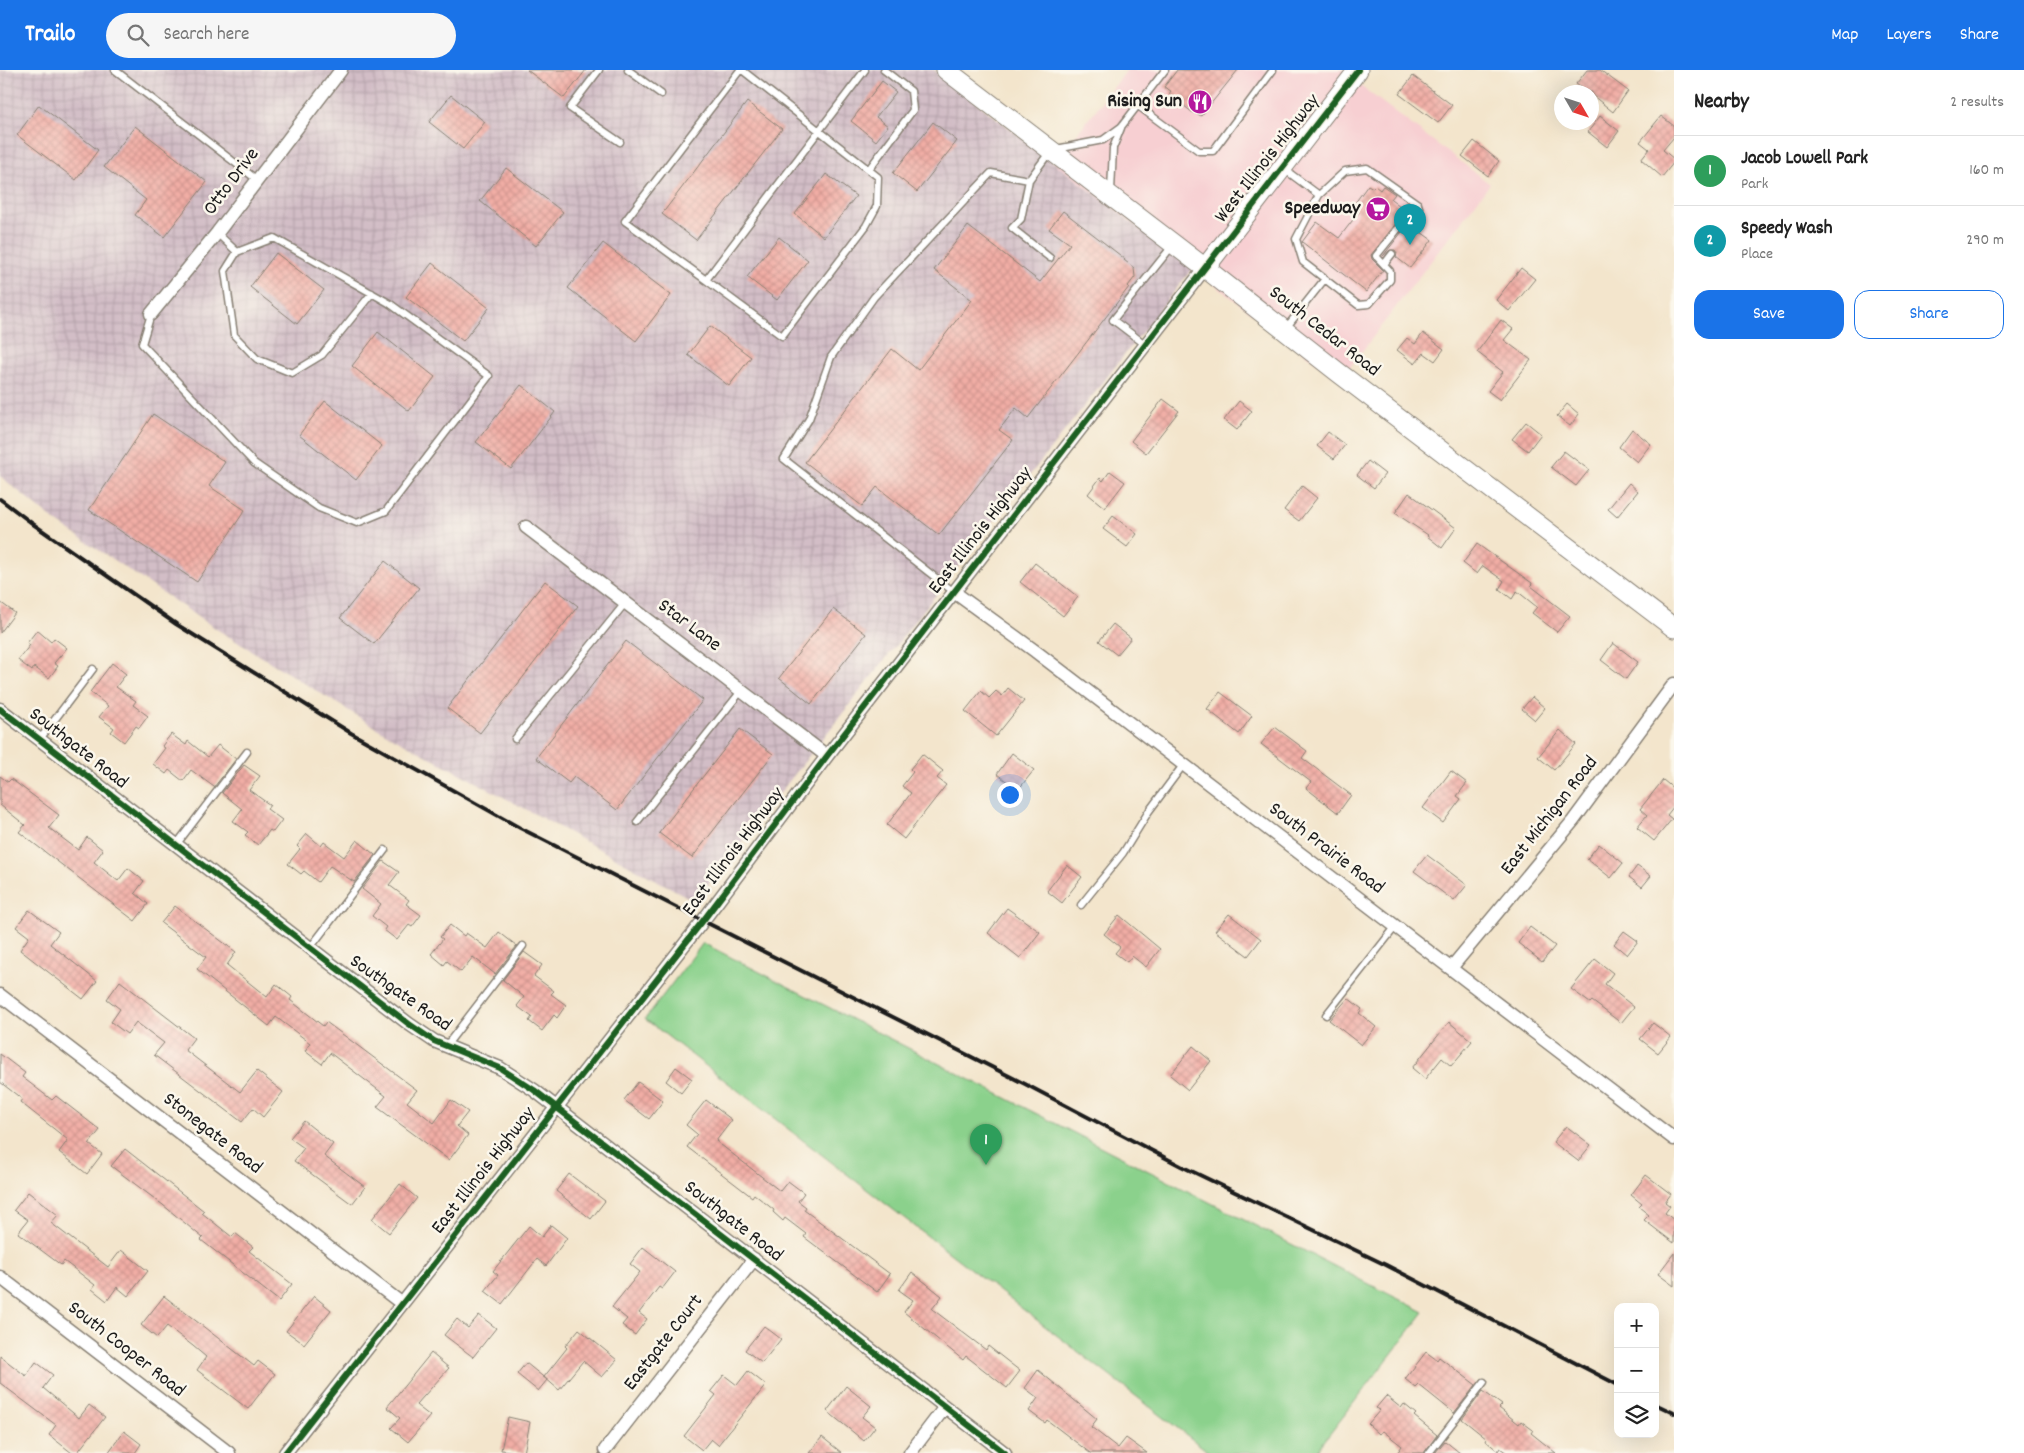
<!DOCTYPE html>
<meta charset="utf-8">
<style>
body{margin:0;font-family:Dekko,sans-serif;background:#f6f6f6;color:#222}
.controls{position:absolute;right:15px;bottom:15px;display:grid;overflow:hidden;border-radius:10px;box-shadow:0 5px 20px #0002}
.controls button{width:45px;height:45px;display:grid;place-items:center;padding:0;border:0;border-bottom:1px solid #e0e0e0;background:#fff;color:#222;font:25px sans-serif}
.compass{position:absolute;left:1554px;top:15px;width:45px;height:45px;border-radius:50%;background:#fff;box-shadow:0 5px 20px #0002;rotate:129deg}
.you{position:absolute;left:1009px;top:724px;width:18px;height:18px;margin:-12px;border:4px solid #fff;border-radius:50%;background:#1a73e8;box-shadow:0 0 0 8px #1a73e833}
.badge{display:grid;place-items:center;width:32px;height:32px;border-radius:50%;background:#1a73e8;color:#fff;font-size:16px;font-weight:700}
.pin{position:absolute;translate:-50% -41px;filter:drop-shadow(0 1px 2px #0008)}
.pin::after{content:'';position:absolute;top:26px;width:18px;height:15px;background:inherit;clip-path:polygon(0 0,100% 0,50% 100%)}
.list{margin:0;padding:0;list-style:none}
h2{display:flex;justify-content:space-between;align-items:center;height:65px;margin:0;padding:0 20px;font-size:21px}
h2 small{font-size:16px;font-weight:400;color:#767676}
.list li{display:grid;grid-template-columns:32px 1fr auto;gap:15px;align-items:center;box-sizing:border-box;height:70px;padding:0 20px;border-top:1px solid #e0e0e0}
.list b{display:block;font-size:19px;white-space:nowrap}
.list p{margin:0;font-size:16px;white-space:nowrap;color:#767676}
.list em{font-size:16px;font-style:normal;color:#767676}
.actions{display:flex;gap:10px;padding:15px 20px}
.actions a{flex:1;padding:11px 0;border:1px solid #1a73e8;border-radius:15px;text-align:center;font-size:18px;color:#1a73e8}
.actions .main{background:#1a73e8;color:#fff}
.icon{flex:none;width:28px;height:28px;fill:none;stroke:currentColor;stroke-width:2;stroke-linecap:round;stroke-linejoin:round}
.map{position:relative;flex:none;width:1674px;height:1383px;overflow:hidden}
header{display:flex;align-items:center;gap:30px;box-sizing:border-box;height:70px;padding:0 25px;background:#1a73e8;color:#fff}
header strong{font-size:24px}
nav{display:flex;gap:28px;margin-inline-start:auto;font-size:18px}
.search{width:350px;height:45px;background:#f6f6f6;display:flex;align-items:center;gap:12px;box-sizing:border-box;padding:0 18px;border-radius:28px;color:#767676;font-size:19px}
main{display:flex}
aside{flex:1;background:#fff}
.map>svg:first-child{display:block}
.built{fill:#f7cfd2}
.industrial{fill:url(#industrial-grid)}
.green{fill:#8bd18c;stroke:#547654}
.building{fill:url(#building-cross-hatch)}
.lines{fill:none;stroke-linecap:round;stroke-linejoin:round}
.lane-casing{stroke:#888074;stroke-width:9}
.street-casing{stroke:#888074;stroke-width:15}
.secondary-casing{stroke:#888074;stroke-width:21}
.lane{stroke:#fff;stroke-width:6}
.street{stroke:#fff;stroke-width:12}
.secondary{stroke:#fff;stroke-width:19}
.rail{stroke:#1c1c1c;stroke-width:4}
.cycleway-casing{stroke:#fbf7ec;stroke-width:9}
.cycleway{stroke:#1b5e20;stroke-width:6}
.labels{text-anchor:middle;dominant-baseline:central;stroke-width:5;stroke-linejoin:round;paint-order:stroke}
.poi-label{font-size:20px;font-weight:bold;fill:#1c1c1c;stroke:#fbf7ec;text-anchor:end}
.street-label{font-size:20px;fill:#1c1c1c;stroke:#fbf7ec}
</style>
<header>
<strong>Trailo</strong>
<div class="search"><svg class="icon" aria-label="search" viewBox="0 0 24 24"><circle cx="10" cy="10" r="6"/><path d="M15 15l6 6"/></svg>Search here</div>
<nav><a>Map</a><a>Layers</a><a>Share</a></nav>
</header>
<main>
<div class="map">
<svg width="1674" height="1383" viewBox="0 0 1674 1383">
<defs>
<pattern id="industrial-grid" width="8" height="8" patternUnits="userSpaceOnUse" patternTransform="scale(1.25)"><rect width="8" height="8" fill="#d2bdc6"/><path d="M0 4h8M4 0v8" fill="none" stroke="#b4a2aa"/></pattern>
<pattern id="building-cross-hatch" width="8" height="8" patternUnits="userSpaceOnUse" patternTransform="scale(1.25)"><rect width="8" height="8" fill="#f1ada5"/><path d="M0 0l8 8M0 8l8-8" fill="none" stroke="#ce948d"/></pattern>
</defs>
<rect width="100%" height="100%" fill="#fbf7ec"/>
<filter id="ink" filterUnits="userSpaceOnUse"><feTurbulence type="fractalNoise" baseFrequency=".02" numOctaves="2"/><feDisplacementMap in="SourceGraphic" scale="10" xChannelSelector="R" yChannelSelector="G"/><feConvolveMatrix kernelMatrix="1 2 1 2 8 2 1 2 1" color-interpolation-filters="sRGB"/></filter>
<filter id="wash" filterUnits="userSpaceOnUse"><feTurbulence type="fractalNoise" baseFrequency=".0096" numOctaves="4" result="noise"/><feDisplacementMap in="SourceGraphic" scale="20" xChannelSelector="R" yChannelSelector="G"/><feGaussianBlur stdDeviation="1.12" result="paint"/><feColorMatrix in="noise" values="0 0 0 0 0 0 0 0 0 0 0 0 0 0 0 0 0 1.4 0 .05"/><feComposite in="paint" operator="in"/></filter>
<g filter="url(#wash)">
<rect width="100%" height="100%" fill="#f3e5cc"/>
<path class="built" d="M1127,0H1362L1354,11L1490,114L1340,310L1054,93Z"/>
<path class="industrial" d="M0,0H934L1192,199L695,831L385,663L218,560L54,450L0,406Z"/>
<path class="green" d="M703,873L1424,1242L1315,1383H1210L645,949Z"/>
<g id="blocks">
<path class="building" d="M527,0H586L564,28Z
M1177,0H1238L1201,46L1195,42L1193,43L1169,24L1171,21L1164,17Z
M1587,0H1600L1628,21L1613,42L1592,25V22H1588L1576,14Z
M1413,6L1452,35L1438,53L1399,24Z
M882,11L896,22L876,47L888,56L876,71L851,51Z
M451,25L485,52L463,79L429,52Z
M747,32L782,59L696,170L662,144Z
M39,35L98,80L76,110L17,65Z
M1600,46L1619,61L1607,77L1588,62Z
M1661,46L1674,56V67L1663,80L1674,89V92L1662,107L1641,89L1649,79L1640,72Z
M933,52L957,71L917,122L893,103Z
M135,56L207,112L164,167L135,145L146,130L104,97Z
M1474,71L1499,91L1488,106L1462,86Z
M506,98L563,142L536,176L480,131Z
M826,104L856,126L824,167L795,144Z
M1368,115L1373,118L1375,116L1380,120L1383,116L1395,124L1391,129L1400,136L1399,137L1403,141L1399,146L1401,147L1371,185L1372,189L1383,200L1366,222L1302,172L1317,152L1339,168L1359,142L1352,137Z
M1063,141L1125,189L1124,190L1134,198L1135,207L1128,216L1129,217L1028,348L1016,338L999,360L1013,370L939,465L877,417L862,436L805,392L892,279L918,300L972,230L934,200L968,156L1040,212L1070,174L1049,159Z
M1409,153L1411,161L1415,162L1418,160L1432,170L1410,198L1396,187L1397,183L1395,180H1390L1383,186Z
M779,167L808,190L777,230L747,207Z
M603,173L671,225L636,271L568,218Z
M276,183L324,220L297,254L250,217Z
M432,193L489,238L463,271L406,227Z
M1521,198L1535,209L1509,241L1496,230Z
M1501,250L1513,259L1504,270L1531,290L1500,330L1488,321L1503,302L1477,282Z
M710,256L751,287L729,316L688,285Z
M378,262L435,307L409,341L352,296Z
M1423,263L1444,279L1435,291L1424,283L1415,294L1397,280L1407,268L1415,274Z
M521,315L555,342L511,399L476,372Z
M1163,329L1179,341L1146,383L1131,371Z
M325,331L382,376L356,410L299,365Z
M1239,331L1252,341L1237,360L1224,350Z
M1567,334L1579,344L1570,356L1557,346Z
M153,344L225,392L209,416L245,440L197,512L89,440Z
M1526,352L1541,364L1528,381L1512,369Z
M1632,359L1651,374L1637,392L1619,377Z
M1328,362L1345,375L1334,389L1317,376Z
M1564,381L1589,400L1576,416L1551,397Z
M1368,391L1385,404L1374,418L1357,405Z
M1110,401L1125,412L1105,438L1088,424L1100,408L1103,411Z
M1629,413L1638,421L1617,447L1608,439Z
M1302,416L1317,428L1299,451L1284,440Z
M1409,423L1456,458L1442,478L1427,466L1428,465L1395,443Z
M1113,446L1137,464L1127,477L1103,459Z
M1477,474L1532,513L1531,516L1570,546L1557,562L1532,543L1537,537L1517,521L1512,529L1499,519L1504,511L1483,496L1477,504L1463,493Z
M385,491L419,518L374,574L340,548Z
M1035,493L1078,527L1063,546L1020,512Z
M545,511L578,536L480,663L447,638Z
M0,532L15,543L0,563Z
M833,539L866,564L811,634L779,608Z
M1113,554L1131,568L1117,585L1099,571Z
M37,560L51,572L54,568L67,578L54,593L58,596L49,608L34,597L32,601L18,590L30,575L27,573Z
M626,571L703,630L617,740L574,707L569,713L536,688Z
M1613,573L1638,592L1626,609L1601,590Z
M112,593L126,604L116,617L136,631L133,635L148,646L139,658L136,656L124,672L111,662L114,658L99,647L108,636L90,622Z
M1008,618L1024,631L996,666L965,641L981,621L989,628L996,621L1002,626Z
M1220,622L1252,646L1239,664L1207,639Z
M1532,627L1545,638L1535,650L1522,639Z
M1275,657L1307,681L1302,688L1351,725L1338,743L1306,718L1311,712L1261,674Z
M740,659L773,684L692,788L659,763Z
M1560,660L1576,674L1554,700L1538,687Z
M171,664L186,675L188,671L208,687L218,675L236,689L214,717L191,700L183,711L169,700L166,704L153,694L165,678L162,676Z
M1012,683L1034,700L1018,720L997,704Z
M922,684L943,701L937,708L946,715L904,769L887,755L911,723L902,716L913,702L910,699Z
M244,695L260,706L249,720L270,735L267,739L282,750L273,762L270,760L258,775L245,765L248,762L233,751L242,739L222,723Z
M1451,701L1467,713L1457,726L1461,729L1443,753L1423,738Z
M0,706L8,712L11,709L59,745L49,758L78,780L87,767L103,780L94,792L118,811L128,798L144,811L135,823L148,834L135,851L19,762L25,755L0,735Z
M1663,710L1674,719V736L1667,745L1672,749L1654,771L1637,757L1647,745L1640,739Z
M307,764L321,776L324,772L344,787L357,770L375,785L354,812L330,796L318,812L304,801L301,804L288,794L300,779L297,776Z
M1599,774L1623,793L1611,808L1587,789Z
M1427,785L1467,815L1454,831L1414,801Z
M383,791L399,802L389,815L409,830L406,834L421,845L412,857L409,855L397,870L384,860L386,857L372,846L381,834L362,819Z
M1067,795L1082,807L1062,833L1047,821Z
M1637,796L1651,806L1642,817L1629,807Z
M175,836L236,882L227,895L267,927L276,914L292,927L290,930L323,956L326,952L417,1020L407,1032L434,1053L451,1030L468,1042L457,1056L468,1065L449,1090L377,1037L386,1026L330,983L322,994L305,981L310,973L276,947L269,956L197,899L206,887L161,853Z
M1007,838L1040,862L1020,888L988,863Z
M29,840L59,862L50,874L97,911L83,929L20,880L29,867L16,857Z
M1229,844L1261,869L1248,886L1215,861Z
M1119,845L1160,879L1146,897L1132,886L1127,892L1115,883L1120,877L1104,864Z
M450,855L464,866L466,863L487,878L499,862L517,876L495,904L473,887L461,902L447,891L444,895L431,884L443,869L440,867Z
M1530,857L1555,876L1542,892L1518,873Z
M1624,861L1638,871L1627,885L1614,874Z
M524,882L542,895L534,906L554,921L551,924L566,935L557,948L554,945L542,961L529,951L532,947L517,936L524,927L503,910Z
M1595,889L1613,903L1605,914L1634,937L1621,953L1592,931L1590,933L1571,919Z
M120,911L194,968L185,980L240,1022L257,1001L283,1022L263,1047L253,1038L242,1052L154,985L164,973L136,952L127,964L111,952L120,939L107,929Z
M1348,928L1362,939L1359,943L1376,957L1361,975L1329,950Z
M1449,952L1472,971L1451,996L1442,988L1425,1009L1412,998Z
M1653,953L1671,967L1658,983L1640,969Z
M1193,976L1211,991L1188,1020L1170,1005Z
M0,984L25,1003L22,1007L52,1030L56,1026L100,1060L89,1074L102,1084L87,1104L59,1082L68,1070L20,1032L22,1029L0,1012Z
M676,997L692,1009L681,1023L666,1011Z
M638,1012L663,1031L649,1049L624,1030Z
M706,1030L732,1050L716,1071L780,1121L788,1111L804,1123L798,1131L806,1137L804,1140L890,1204L877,1222L804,1167L806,1164L785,1148L783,1151L773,1142L774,1140L754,1124L752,1127L687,1077L697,1064L686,1055Z
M304,1051L333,1074L324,1086L365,1117L352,1134L294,1091L304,1078L290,1068Z
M1566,1056L1591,1075L1578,1091L1553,1072Z
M125,1079L204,1141L202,1143L232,1167L235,1163L253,1177L249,1181L292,1214L279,1231L201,1170L203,1168L163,1135L111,1096Z
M569,1104L605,1131L591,1149L556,1121Z
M1646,1105L1671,1124L1665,1132L1670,1136L1665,1143L1674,1150V1173L1644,1150L1649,1145L1639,1137L1642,1134L1631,1125Z
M400,1114L417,1128L389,1163L372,1149Z
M28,1122L58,1145L51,1153L108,1197L121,1180L148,1201L128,1226L117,1217L107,1231L92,1219L95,1215L64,1191L61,1195L18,1163L28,1150L14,1140Z
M551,1155L567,1168L546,1196L537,1189L502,1234L485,1221L498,1205L493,1201L529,1156L542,1167Z
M643,1177L675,1202L662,1219L659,1217L639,1243L647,1249L635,1265L622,1255L627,1249L612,1237L640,1202L630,1194Z
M1674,1183V1216L1658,1204Z
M912,1202L942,1226L932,1239L986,1280L988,1276L1020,1301L1007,1318L966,1286L963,1290L904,1242L913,1230L899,1220Z
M164,1226L254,1296L258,1291L275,1304L248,1339L197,1300L206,1287L193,1276L167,1256L157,1268L141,1255Z
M314,1226L331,1240L304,1274L286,1261Z
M479,1245L496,1258L473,1287L444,1265L457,1249L468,1258Z
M764,1256L781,1269L762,1293L745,1280Z
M579,1259L617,1290L602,1307L583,1291L559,1320L544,1307L567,1278L565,1276Z
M1426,1282L1437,1290L1439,1287L1476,1315L1454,1343L1419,1315L1416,1318L1405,1309Z
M431,1283L449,1298L416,1335L430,1346L408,1372L391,1358L400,1348L387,1337Z
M0,1286L26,1306L36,1292L53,1305L43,1318L79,1348L89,1335L105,1347L77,1383H72L49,1365L56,1355L0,1313Z
M526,1293L547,1310L538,1321L517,1304Z
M1038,1300L1097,1349L1091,1357L1118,1378L1126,1368L1147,1383H1090L1047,1350L1045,1353L1029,1341L1038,1328L1025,1318Z
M748,1301L766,1315L718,1375L711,1369L702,1380L684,1366L716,1325L711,1321L724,1305L737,1315Z
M846,1316L871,1336L862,1347L875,1357L864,1371L827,1341Z
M1483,1321L1502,1335L1499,1338L1519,1354L1521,1351L1533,1360L1531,1363L1556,1383H1507L1500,1378L1498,1381L1486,1371L1487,1369L1462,1349Z
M1386,1326L1401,1338L1404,1334L1416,1344L1414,1346L1437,1365L1424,1383H1397L1402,1376L1383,1361L1379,1364L1368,1354L1380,1340L1376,1338Z
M508,1347L530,1352L524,1383L501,1380Z
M124,1361L141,1374L135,1383H108Z
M822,1367L842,1383H809Z
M1445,1371L1460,1383H1435Z"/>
</g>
</g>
<g filter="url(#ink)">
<use href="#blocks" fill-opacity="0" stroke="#888074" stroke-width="1"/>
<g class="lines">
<defs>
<path id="lane" d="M115,0L256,109
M599,0L570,38L620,72
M628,0L661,24
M740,0L625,151L706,210L865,0
M1137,35L1199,81H1213L1273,0
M869,99L913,40L911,21L884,0
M1284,99L1319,125L1296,169L1303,192L1358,235L1369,234L1390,210V201L1376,186L1418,134L1367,98L1345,101L1319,125
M1111,121L1113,78L1121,58
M1414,157L1421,144L1418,134
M237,182L225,201L234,265L257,289L292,303L322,285L372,223
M1050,188L1012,158L1021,149L1029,110L1051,80L1103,70L1121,57L1165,0
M1385,193L1392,184
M706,210L782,266L866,156L877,136L878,107L742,0
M151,244L142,274L254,393L319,438L357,453L386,441L489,306L389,233L274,168L237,182L217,163
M1286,258L1324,210
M1146,275L1113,250L1173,175
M954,522L784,389L809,349L831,287L874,227L991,103L1029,110
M40,669L93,599
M515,669L626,532
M637,752L742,620
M176,775L247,682
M1081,835L1123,783L1149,741L1184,694
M310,878L385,780
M1326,945L1396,856
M446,976L523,876
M1429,1383L1484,1312"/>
<path id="street" d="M151,244L217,163L341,0
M526,457L827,686
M954,522L1035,581L1674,1069
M0,639L409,954L434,971L500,998L534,1020L1005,1383
M1451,898L1573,751L1674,614
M0,925L401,1233
M0,1207L229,1383
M605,1380L754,1189
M285,1383L702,852L827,686L1205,198
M910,1383L945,1337"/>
<path id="secondary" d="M946,0L1205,198L1339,303L1674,558
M1205,198L1358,0"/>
</defs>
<use href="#lane" class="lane-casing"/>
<use href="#street" class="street-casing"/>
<use href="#secondary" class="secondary-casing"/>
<use href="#lane" class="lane"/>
<use href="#street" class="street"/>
<use href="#secondary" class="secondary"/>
<path class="rail" d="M0,429L33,454L176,554L351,663L520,758L1025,1014L1181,1096L1386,1195L1618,1315
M1655,1334L1674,1343"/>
<defs>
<path id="cycleway" d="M0,639L409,954L434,971L500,998L534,1020L1005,1383
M285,1383L702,852L827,686L1358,0"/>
</defs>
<use href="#cycleway" class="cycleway-casing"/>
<use href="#cycleway" class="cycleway"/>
</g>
</g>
<defs>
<symbol id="restaurant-disc" viewBox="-11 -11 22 22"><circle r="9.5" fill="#b5179e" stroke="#fbf7ec"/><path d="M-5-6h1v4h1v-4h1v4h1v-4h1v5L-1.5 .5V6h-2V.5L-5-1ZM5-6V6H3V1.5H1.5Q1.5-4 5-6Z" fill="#fff"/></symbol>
<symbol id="supermarket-disc" viewBox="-11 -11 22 22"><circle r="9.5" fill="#b5179e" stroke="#fbf7ec"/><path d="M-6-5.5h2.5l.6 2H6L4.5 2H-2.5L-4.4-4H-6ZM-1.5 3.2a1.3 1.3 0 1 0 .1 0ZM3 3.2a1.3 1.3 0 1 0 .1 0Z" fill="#fff"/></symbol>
</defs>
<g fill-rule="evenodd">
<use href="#restaurant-disc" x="1186" y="18" width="28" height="28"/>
<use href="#supermarket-disc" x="1364" y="125" width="28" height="28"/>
</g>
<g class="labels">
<g class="poi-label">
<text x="1182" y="32">Rising Sun</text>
<text x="1360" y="139">Speedway</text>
</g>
<g class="street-label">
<text transform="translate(1268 89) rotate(-52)">West Illinois Highway</text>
<text transform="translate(232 112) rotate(-53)">Otto Drive</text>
<text transform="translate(1324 262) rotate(38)">South Cedar Road</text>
<text transform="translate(981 461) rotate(-52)">East Illinois Highway</text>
<text transform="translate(689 556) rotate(37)">Star Lane</text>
<text transform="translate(78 679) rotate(38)">Southgate Road</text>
<text transform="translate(1550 746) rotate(-52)">East Michigan Road</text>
<text transform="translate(1326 779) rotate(37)">South Prairie Road</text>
<text transform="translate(734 782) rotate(-53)">East Illinois Highway</text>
<text transform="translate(400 924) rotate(35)">Southgate Road</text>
<text transform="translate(212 1064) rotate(38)">Stonegate Road</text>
<text transform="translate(484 1101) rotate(-52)">East Illinois Highway</text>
<text transform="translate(733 1152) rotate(38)">Southgate Road</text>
<text transform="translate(664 1273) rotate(-52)">Eastgate Court</text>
<text transform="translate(126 1280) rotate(38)">South Cooper Road</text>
</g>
</g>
</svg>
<div class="controls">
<button>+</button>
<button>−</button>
<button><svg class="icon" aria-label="layers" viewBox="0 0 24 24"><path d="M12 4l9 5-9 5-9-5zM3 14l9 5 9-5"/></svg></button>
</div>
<svg class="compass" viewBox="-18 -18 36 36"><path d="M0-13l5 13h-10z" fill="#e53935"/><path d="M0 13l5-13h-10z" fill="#767676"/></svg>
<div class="you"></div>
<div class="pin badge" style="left:986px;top:1095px;background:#2e9e5b">1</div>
<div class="pin badge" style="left:1410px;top:175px;background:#0f9aa8">2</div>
</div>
<aside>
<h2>Nearby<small>2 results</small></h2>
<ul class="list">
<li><span class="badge" style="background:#2e9e5b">1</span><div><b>Jacob Lowell Park</b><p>Park</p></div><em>160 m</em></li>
<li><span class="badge" style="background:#0f9aa8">2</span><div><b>Speedy Wash</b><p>Place</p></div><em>290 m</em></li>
</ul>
<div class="actions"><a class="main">Save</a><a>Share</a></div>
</aside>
</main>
